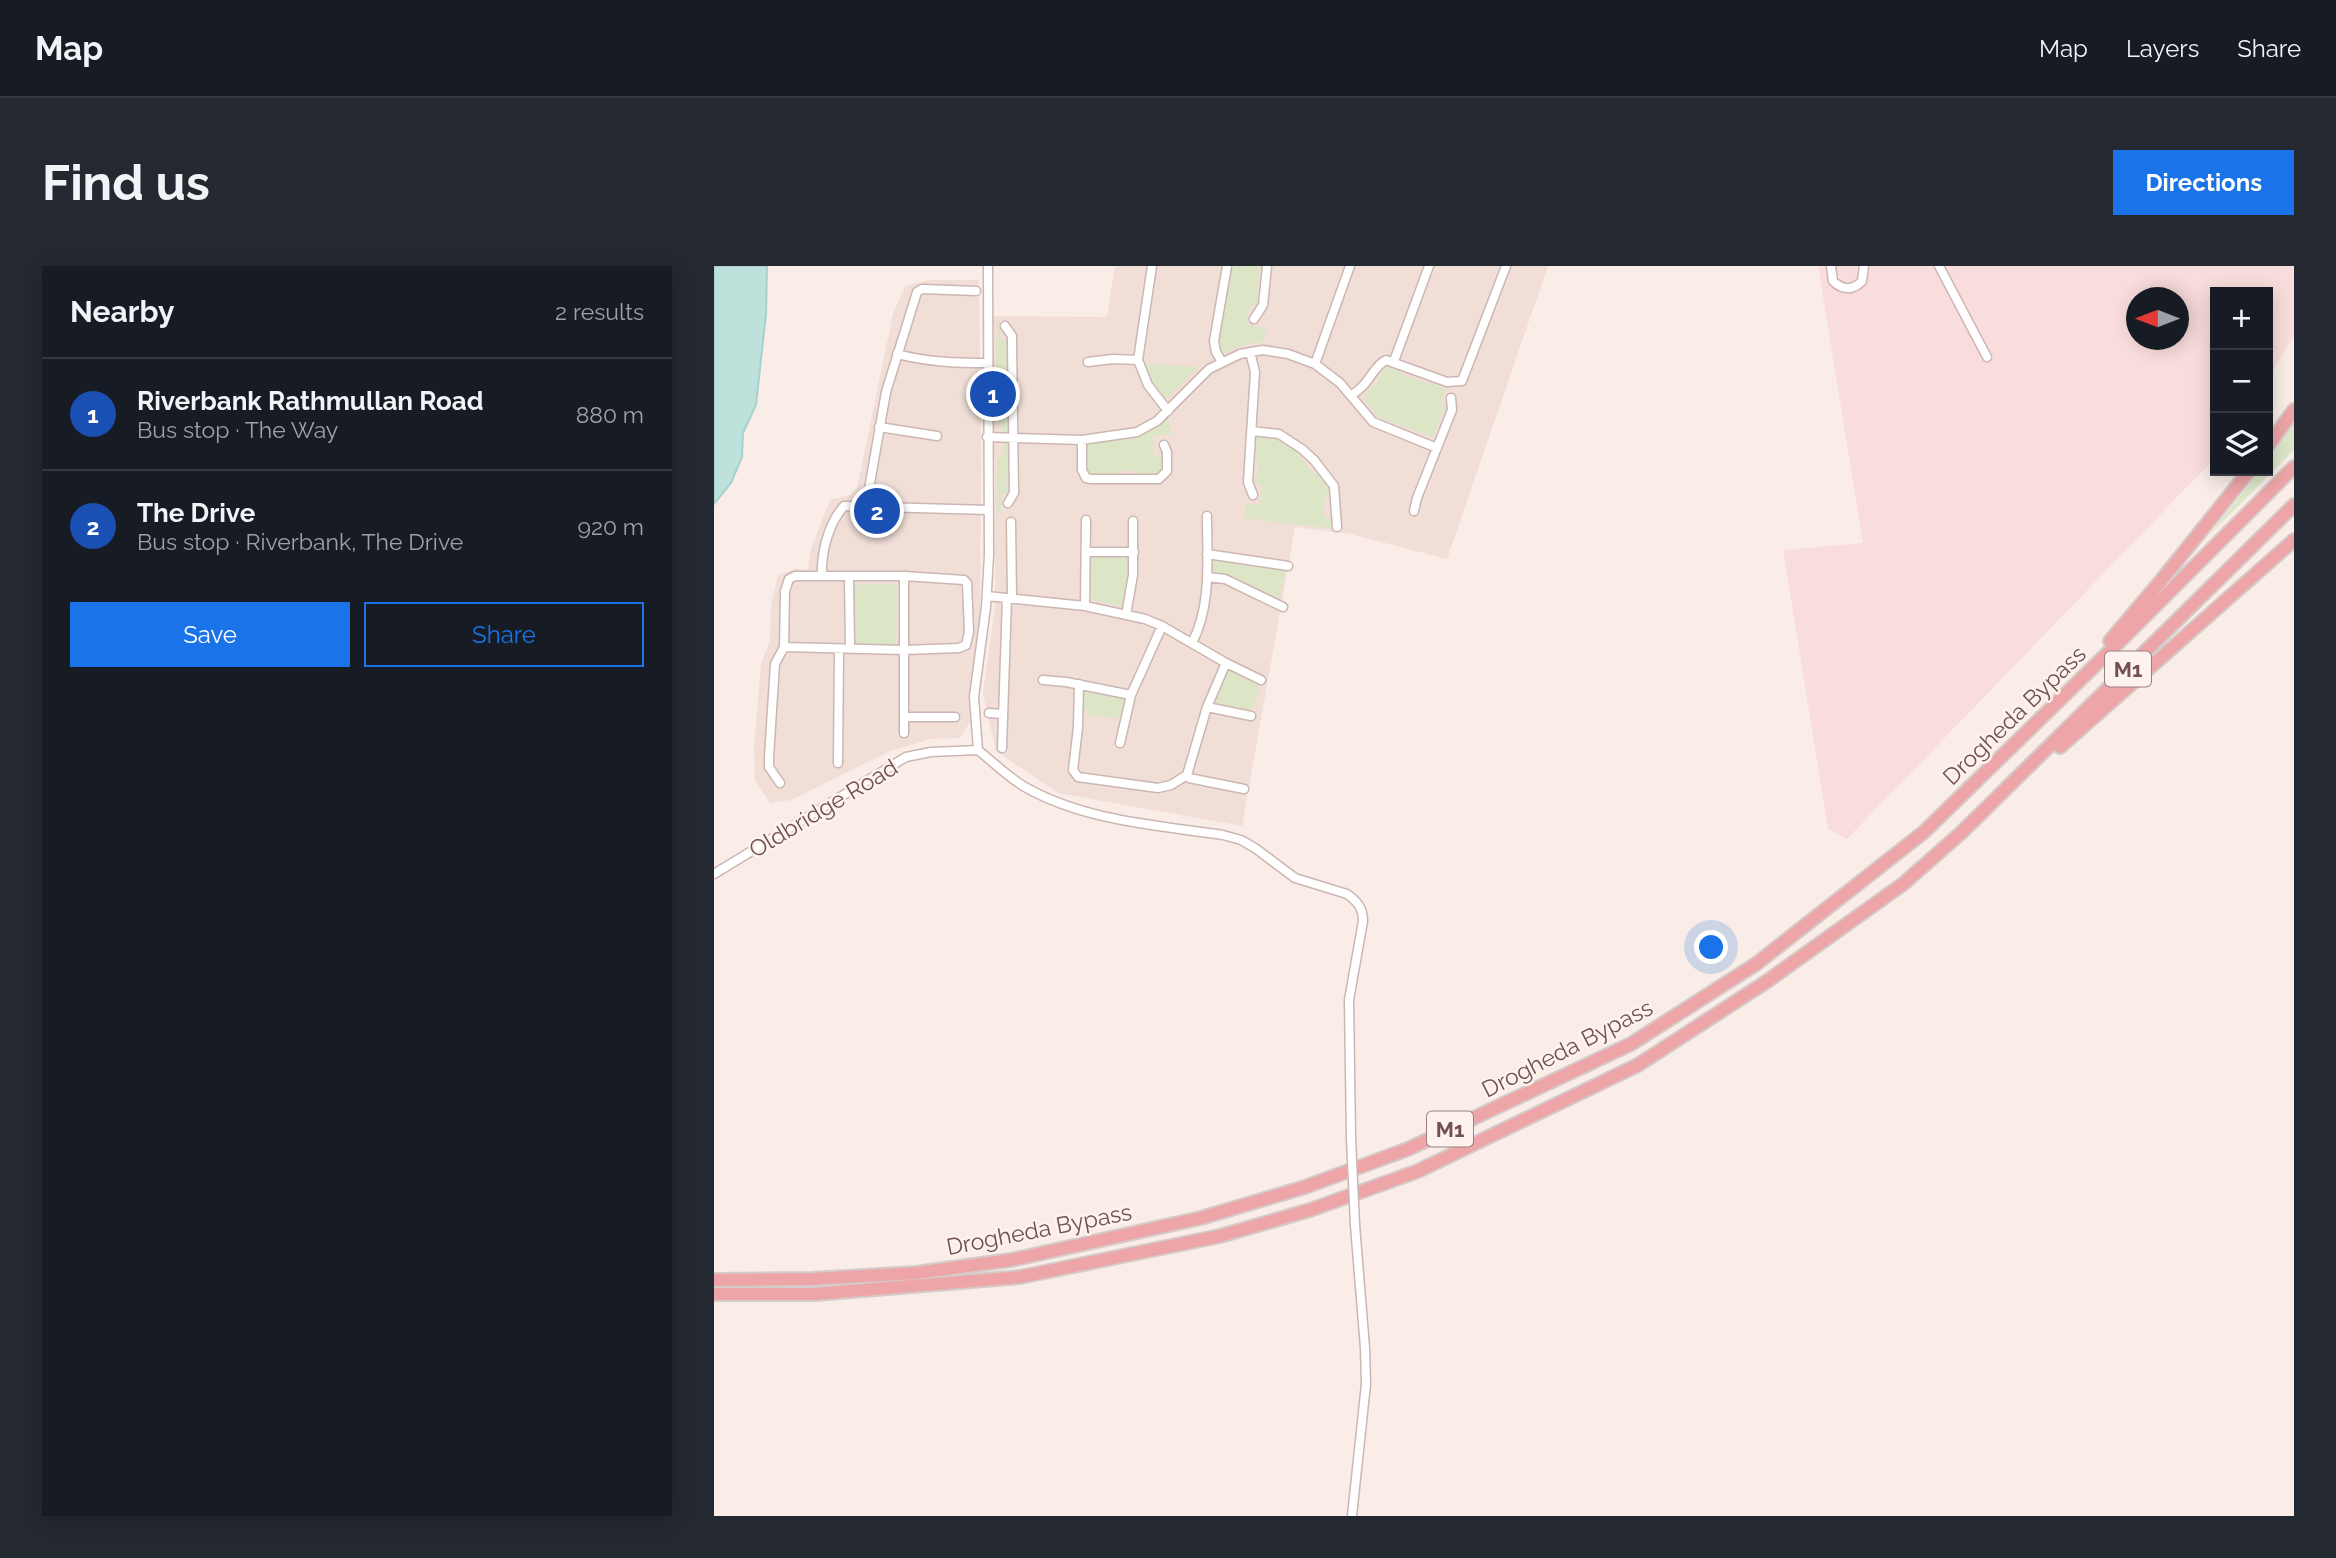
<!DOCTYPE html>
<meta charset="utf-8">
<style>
body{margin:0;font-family:Raleway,sans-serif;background:#242831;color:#f1f3f6}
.controls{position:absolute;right:21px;top:21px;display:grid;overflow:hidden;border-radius:0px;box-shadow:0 4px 18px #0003}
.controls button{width:63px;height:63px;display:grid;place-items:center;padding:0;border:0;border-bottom:2px solid #363941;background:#171b24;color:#f1f3f6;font:35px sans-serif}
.compass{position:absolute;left:1412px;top:21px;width:63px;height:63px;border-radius:50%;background:#171b24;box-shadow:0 4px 18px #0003;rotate:270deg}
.you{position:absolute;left:998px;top:682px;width:24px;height:24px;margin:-18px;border:5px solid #fff;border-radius:50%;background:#1a73e8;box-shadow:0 0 0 10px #1a73e833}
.badge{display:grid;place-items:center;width:46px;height:46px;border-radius:50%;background:#1a73e8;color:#fff;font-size:23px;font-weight:700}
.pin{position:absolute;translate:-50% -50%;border:4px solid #fff;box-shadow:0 2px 7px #0006}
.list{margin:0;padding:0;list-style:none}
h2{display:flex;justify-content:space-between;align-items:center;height:91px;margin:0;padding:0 28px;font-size:30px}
h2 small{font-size:23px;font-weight:400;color:#9ea1a6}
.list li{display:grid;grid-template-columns:46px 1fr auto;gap:21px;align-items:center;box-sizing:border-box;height:112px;padding:0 28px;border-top:2px solid #363941}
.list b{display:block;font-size:26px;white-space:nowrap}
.list p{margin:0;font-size:23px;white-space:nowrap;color:#9ea1a6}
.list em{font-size:23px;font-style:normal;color:#9ea1a6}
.actions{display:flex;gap:14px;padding:21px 28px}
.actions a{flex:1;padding:16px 0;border:2px solid #1a73e8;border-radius:0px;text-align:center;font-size:24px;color:#1a73e8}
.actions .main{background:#1a73e8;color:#fff}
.icon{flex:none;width:38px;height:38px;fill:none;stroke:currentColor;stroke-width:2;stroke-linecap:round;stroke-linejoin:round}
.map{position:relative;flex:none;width:1580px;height:1250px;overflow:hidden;border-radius:0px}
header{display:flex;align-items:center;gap:42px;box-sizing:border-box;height:98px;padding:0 35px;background:#171b24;border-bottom:2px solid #363941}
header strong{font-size:33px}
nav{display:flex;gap:38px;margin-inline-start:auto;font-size:24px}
.intro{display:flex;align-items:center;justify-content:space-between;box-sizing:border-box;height:168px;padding:0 42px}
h1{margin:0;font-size:49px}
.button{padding:18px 32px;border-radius:0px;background:#1a73e8;color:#fff;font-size:24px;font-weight:700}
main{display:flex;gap:42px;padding:0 42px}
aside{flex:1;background:#171b24;border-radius:0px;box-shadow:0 4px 18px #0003}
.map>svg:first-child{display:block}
.residential{fill:#f0ded7}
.commercial{fill:#f9dddc;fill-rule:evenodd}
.green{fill:#dce6c7}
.water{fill:#bee1dc;stroke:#a5d2cc;stroke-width:2}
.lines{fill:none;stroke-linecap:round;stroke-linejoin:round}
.minor-casing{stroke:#ccb6b2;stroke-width:11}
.highway-casing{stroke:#d4cbca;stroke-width:16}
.minor{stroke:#fff;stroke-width:8}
.highway{stroke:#eda5a7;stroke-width:12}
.minor-bridge-casing{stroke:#ccb6b2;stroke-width:11;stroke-linecap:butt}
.minor-bridge{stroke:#fff;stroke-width:8}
.labels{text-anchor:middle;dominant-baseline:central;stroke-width:5;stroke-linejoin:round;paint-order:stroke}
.shield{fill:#fdf2ed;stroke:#9a817e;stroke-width:2}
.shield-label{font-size:21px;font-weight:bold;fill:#70514f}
.street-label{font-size:23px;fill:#70514f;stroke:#fdf2ed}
</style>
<header>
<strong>Map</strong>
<nav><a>Map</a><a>Layers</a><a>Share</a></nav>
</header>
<div class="intro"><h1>Find us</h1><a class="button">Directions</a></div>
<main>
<aside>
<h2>Nearby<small>2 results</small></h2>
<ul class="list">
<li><span class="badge" style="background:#1a4fb4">1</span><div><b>Riverbank Rathmullan Road</b><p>Bus stop · The Way</p></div><em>880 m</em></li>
<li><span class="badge" style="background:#1a4fb4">2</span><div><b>The Drive</b><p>Bus stop · Riverbank, The Drive</p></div><em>920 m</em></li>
</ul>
<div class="actions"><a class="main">Save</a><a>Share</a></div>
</aside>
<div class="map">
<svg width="1580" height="1250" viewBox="0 0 1580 1250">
<rect width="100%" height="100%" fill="#faede7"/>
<path class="residential" d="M401,0H834L733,293L636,268L581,261L528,560L344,527L282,485L269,427L281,340V193L273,171L275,50L393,51Z
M215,14H265L267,189L266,375L256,428V456L246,472L217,473L174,486L77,534L56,537L41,514L40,480L47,398L56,374L57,339L64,309L81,303L94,304L97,283L116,234L137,229L143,222L179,48L191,20Z"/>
<path class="commercial" d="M1104,0H1580V70L1554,113V26H1501V192L1133,573L1114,563L1069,284L1149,277ZM1422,32H1464V74H1422Z"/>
<path class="green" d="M516,0H549L550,3H545L543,35H547L546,39L536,40L532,58L552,63L549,76L530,79L507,88L503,75Z
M283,51H286V73L295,76L296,100H291V113L296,114L297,164L295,169H289L288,159L282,150Z
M432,98L484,101L452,133L441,120Z
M672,99L689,104L688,108L712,117L713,116L732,123L726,139L733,142L734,147L729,146L718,171L667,152L651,136V129L662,117Z
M454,149L458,171L456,169H439V189L448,190C451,198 450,204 444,210L425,211V205H403L402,211H377L372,207L373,177L415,171Z
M1580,158V184L1495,269L1546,205H1554V195Z
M543,169L566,172L590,189L587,192L600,208L605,205L615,218L618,228L610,232V251L620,252L621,263L530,252L532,238L546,239L547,219L540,217L537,211H543L544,195H539L540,175Z
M290,177L296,179L298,210L292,211V218H298L295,226L288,229L287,246H283V194L290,186Z
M377,290L413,291L416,310L410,341L376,333V292Z
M498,293L571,302L566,332L516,311L498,306Z
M183,318L182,381L138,380L137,319Z
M514,403L545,421L537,446L500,439Z
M373,424L406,430L410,433L407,453L374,449V444L368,443V428Z"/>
<path class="water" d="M0,0H53L52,48L42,139L29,167L28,191L17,217L0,238Z"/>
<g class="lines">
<defs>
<path id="minor" d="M274,0L275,289L272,341L260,431L264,484C279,496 294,511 311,521C371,555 442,559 509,569L527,574L541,582L581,612L633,628C643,635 649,642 649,655L635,734L637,873
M438,0L424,94L434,119L454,145
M1117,0L1119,15C1128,24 1139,25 1148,15L1150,0
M1225,0L1273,91
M540,53L549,39L553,0
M291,60L298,70V77L300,227L294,237
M536,86L541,106L534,216L539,229
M183,88C213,96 242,97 273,97
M680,95L715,0
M374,96L399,93L424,94
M508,96L502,86L500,75L513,0
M601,98L636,0
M637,129C656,119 658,101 672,94L733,116L748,115L792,0
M165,161L223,170
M538,165L565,168L588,183L600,194L620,220L623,261
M273,171L368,174L423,166L443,155L495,103L526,88L549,84L574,88L601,98L626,117L659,156L723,182
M368,174V204L372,212L377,213H445L453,205V186L450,179
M152,240L172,126L203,26L208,23L262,25
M700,245L703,232L738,144L737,132
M297,256L298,331
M372,286H420
M493,288L574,300
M81,310H190L250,314L253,317L255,366L252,379L245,382L190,384L70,381L71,325L75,313Z
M108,310C107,287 114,258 130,240L275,244
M190,310V467
M493,311L511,313L569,341
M135,312L136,383
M273,330L371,340L431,353L448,360L512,397L547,414
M371,340L372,254
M412,349L419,309V255
M478,377C498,339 493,291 493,250
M329,414L352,416L417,429
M365,418L364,461L359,504L364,511L444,522L457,519L473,509L475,512L530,523
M493,441L537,450
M275,447L288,448
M190,451H241
M406,477L417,429L448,360
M288,482L293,332
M124,497L125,383
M473,509L493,441L512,397
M66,517L55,501V491L61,398L70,381
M0,608L192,491L217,486L264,484
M638,1250L652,1118L651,1082L641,959"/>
<path id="highway" d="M1554,180L1580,144
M1396,375L1446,316L1535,205
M1346,481L1580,274
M0,1014L98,1013L202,1007L297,994L487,952L591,921L694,883L917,778L1042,698L1210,566L1406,375L1580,201
M0,1028H101L306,1011L506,970L596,944L704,905L924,799L1052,716L1189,618L1248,566L1580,239"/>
</defs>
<use href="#minor" class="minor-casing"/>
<use href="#highway" class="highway-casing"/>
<use href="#minor" class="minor"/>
<use href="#highway" class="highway"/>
<defs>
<path id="minor-bridge" d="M637,873L641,959"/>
</defs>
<use href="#minor-bridge" class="minor-bridge-casing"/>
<use href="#minor-bridge" class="minor-bridge"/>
</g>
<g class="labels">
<g class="shield">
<rect x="1391" y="385.5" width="46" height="35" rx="5"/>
<rect x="713" y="845.5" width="46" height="35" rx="5"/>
</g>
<g class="shield-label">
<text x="1414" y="403">M1</text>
<text x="736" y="863">M1</text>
</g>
<g class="street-label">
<text transform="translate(1300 449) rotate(-44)">Drogheda Bypass</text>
<text transform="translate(109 542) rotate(-31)">Oldbridge Road</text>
<text transform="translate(853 782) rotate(-27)">Drogheda Bypass</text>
<text transform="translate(325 963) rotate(-11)">Drogheda Bypass</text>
</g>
</g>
</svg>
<div class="controls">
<button>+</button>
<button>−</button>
<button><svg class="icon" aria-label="layers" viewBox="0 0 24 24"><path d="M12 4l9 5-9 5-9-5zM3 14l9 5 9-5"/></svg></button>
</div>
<svg class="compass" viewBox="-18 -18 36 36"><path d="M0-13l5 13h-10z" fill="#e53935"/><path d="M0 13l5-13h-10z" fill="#9ea1a6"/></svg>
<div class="you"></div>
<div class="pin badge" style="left:279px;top:128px;background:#1a4fb4">1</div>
<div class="pin badge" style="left:163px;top:245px;background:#1a4fb4">2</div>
</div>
</main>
